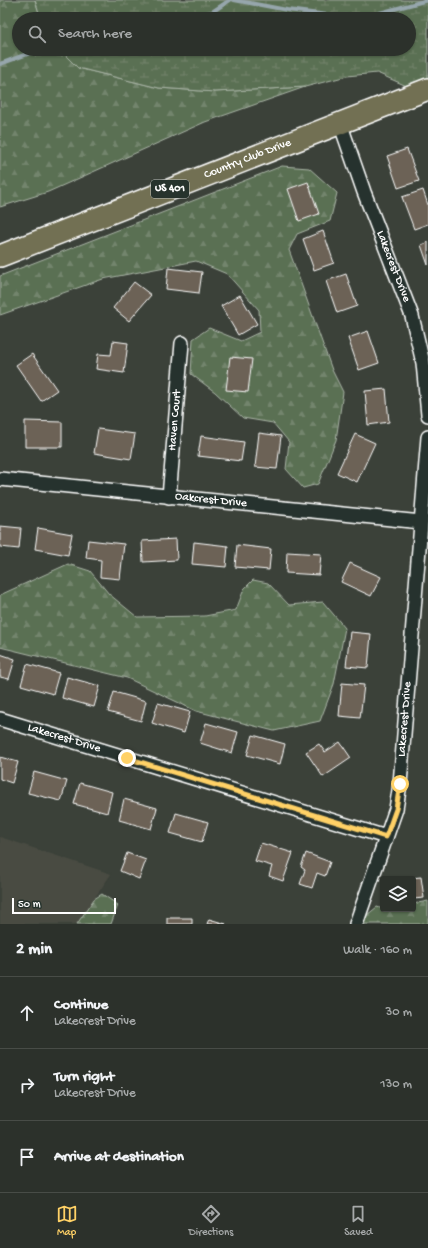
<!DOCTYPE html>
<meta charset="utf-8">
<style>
body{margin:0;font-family:"Gochi Hand",sans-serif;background:#383d37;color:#f1f3f6}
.controls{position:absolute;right:12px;bottom:12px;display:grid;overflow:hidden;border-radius:4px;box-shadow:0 1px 3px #0004}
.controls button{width:36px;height:36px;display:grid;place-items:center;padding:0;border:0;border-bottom:1px solid #484c47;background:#2c312b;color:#f1f3f6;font:20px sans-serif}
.scale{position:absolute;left:12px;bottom:10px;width:104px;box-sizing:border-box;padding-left:4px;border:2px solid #fff;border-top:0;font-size:11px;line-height:14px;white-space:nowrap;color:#fff;-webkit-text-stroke:3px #26332d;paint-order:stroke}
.stop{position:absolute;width:12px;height:12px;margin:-9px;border:3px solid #ffd166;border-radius:50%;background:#fff}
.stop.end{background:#ffd166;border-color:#fff;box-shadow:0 1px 4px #0008}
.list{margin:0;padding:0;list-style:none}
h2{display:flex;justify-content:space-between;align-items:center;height:52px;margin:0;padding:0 16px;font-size:17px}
h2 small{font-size:13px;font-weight:400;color:#a6a9a9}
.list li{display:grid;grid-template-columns:26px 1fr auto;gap:12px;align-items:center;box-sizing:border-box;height:72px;padding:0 16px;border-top:1px solid #484c47}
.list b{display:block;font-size:15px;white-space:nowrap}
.list p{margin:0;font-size:13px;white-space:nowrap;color:#a6a9a9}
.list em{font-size:13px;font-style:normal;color:#a6a9a9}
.icon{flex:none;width:22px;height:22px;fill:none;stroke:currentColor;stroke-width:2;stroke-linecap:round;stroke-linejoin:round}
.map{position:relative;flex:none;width:428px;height:924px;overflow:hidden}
.search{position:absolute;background:#2c312b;box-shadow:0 1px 3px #0004;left:12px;right:12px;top:12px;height:44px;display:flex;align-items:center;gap:10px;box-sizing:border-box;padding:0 14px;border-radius:22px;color:#a6a9a9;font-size:15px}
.sheet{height:268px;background:#2c312b}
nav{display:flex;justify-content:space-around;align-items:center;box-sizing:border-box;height:56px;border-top:1px solid #484c47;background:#2c312b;font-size:11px;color:#a6a9a9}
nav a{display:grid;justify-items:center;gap:2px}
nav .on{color:#ffd166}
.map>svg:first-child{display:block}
.built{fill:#4a4b42}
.forest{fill:url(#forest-firs);stroke:#acb7a9}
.wetland{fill:url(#wetland-marsh);stroke:#acb7a9}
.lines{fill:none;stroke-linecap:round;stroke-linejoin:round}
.stream{stroke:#96a6ac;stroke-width:4}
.building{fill:#6c6256;stroke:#fff}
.street-casing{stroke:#fff;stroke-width:16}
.primary-casing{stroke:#fff;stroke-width:24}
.street{stroke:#26332d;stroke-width:13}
.primary{stroke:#726f52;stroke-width:21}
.route{stroke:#ffd166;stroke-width:5}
.labels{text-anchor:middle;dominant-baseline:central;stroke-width:3;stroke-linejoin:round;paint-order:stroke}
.shield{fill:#26332d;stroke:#bec2c0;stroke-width:1}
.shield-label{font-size:11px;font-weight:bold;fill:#fff}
.street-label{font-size:12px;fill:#fff;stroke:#26332d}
</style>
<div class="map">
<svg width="428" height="924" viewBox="0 0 428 924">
<defs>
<pattern id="forest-firs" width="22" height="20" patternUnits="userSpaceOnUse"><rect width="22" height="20" fill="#5a6f53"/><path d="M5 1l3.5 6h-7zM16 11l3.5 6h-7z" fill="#73856d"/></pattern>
<pattern id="wetland-marsh" width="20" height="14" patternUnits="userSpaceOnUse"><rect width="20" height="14" fill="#5a6f53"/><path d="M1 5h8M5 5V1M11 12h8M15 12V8" fill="none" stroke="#73856d"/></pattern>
</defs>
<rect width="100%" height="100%" fill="#3b4139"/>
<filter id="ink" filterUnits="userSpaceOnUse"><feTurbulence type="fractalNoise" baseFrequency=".025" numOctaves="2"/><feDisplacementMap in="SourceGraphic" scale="8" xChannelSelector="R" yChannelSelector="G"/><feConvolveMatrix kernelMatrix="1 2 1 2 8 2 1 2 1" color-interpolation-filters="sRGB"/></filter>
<g filter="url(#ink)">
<path class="built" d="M0,837L111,874L77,924H0Z"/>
<path class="forest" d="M0,0H35L41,19H19V49H59L78,68L159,88L215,92L305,87L205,122L48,192L0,207Z
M282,166L309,168L337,193L330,221L297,234L289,250L332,370L343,392L336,440L318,484L303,488L286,469L289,442L273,423L243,418L215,392L191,374L193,339L209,328L241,341L260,332L259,310L227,274L196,261L103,279L0,315V276Z
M68,564L90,571L109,594L137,617L205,616L236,610L244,589L253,580L268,583L289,605L323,602L345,628L334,684L320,721L274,731L196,711L127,678L0,647V595Z
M102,894L118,905L111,924H77L94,899Z
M428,901V924H364L367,915L377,907L383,909H413V904Z"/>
<path class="wetland" d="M35,0H428V99L409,87L377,73L347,76L305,87L215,92L159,88L78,68L59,49H409V19H41Z"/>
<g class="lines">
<path class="stream" d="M234,0L287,10L336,16L372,15L428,0
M171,19L212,12L230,0
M0,64L41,49"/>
</g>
<path class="building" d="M407,149L419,181L398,188L387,156Z
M308,182L319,214L299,221L288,189Z
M423,190L428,205V224L414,229L402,197Z
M323,231L334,263L314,270L303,239Z
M428,242V265L421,245Z
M168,268L202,272L199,293L166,289Z
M346,274L357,306L337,313L326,281Z
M134,282L151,295L129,321L113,308Z
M240,295L257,324L238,335L221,306Z
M368,331L379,363L359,370L348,338Z
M113,341L128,343L124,373L96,369L98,354L111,355Z
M32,354L57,390L41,401L16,365Z
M230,357L252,359L248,392L226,390Z
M386,389L389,422L368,425L365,391Z
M25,421L62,422V447H25Z
M98,429L135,434L131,459L94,453Z
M259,433L281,436L277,469L255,467Z
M355,434L375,443L357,482L337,473Z
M201,436L244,442L241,461L198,456Z
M0,526L21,528L19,549L0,547Z
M38,528L72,534L68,555L35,549Z
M176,539L177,560L143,562L142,541Z
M88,540L124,544L120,579L100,577L101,560L86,558Z
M194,542L228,546L226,567L192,564Z
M237,545L271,549L269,570L235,567Z
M287,552L321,554L319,575L286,573Z
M350,563L381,577L371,596L341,582Z
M350,632L371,634L368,668L346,666Z
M0,654L15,659L9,679L0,677Z
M27,664L59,673L53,694L21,685Z
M67,677L100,686L94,707L62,698Z
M342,683L364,685L360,718L339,716Z
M114,692L146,701L141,721L108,712Z
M158,703L190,712L184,733L152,723Z
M206,723L238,732L232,753L200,743Z
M253,735L285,744L280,764L247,755Z
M340,742L351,758L323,777L306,752L319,744L325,752Z
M0,757L18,762L12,783L0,779Z
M34,772L67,781L61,801L28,793Z
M80,783L112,792L107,813L74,804Z
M124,799L157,808L151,829L119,820Z
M176,813L208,822L202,842L170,833Z
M261,843L293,853L283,881L269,876L272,866L255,861Z
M127,853L146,860L139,879L120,871Z
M306,853L330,862L325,876L317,873L312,888L300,884L305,870L301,867Z
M421,877L424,898L413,899V879H401Z
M167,918H192V924H167Z
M209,919L226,924H207Z"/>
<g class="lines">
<defs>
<g id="street">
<path id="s1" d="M340,123L364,192L412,316L423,363L428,415"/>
<path id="s2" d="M0,479L421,522"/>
<path id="s3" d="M169,497L182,343"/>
<path id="s4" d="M0,719L386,837"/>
<path id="s5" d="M356,924L396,809L400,784L428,437"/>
</g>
<g id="primary">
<path id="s6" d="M0,256L428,89"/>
</g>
</defs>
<use href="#street" class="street-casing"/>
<use href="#primary" class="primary-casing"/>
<use href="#street" class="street"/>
<use href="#primary" class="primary"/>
</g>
</g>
<g class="lines" filter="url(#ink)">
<path class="route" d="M127,758L386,837L396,809L400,784"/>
</g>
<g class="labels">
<rect class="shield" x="151" y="180" width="38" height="18" rx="3"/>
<g class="shield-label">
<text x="170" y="189">US 401</text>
</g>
<g class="street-label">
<text stroke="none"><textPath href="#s6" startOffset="266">Country Club Drive</textPath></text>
<text stroke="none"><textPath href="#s1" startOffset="153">Lakecrest Drive</textPath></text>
<text stroke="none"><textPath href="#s3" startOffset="77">Haven Court</textPath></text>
<text stroke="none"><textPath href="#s2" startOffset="212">Oakcrest Drive</textPath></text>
<text stroke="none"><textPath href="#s5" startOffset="212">Lakecrest Drive</textPath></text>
<text stroke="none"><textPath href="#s4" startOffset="67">Lakecrest Drive</textPath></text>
</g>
</g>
</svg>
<div class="controls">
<button><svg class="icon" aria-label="layers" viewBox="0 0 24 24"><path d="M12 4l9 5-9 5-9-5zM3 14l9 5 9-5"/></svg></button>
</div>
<div class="scale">50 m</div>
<div class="stop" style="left:400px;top:784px"></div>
<div class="stop end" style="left:127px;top:758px"></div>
<div class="search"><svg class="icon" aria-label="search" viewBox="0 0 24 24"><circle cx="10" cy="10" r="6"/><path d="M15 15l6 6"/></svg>Search here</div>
</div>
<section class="sheet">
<h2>2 min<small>Walk · 160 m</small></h2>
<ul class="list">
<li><svg class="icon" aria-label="ahead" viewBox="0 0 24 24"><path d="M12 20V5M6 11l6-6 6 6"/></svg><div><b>Continue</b><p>Lakecrest Drive</p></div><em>30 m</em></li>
<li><svg class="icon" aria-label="right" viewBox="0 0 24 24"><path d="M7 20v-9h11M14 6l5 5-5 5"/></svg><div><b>Turn right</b><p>Lakecrest Drive</p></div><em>130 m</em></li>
<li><svg class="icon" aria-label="arrive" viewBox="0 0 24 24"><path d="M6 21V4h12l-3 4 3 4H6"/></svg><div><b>Arrive at destination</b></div></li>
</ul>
</section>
<nav>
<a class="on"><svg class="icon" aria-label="map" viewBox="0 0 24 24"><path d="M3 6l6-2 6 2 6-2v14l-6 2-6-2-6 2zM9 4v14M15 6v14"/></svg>Map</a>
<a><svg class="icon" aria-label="directions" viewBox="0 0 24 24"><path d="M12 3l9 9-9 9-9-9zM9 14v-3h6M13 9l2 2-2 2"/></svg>Directions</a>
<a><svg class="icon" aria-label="saved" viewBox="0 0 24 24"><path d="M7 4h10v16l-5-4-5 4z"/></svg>Saved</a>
</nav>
